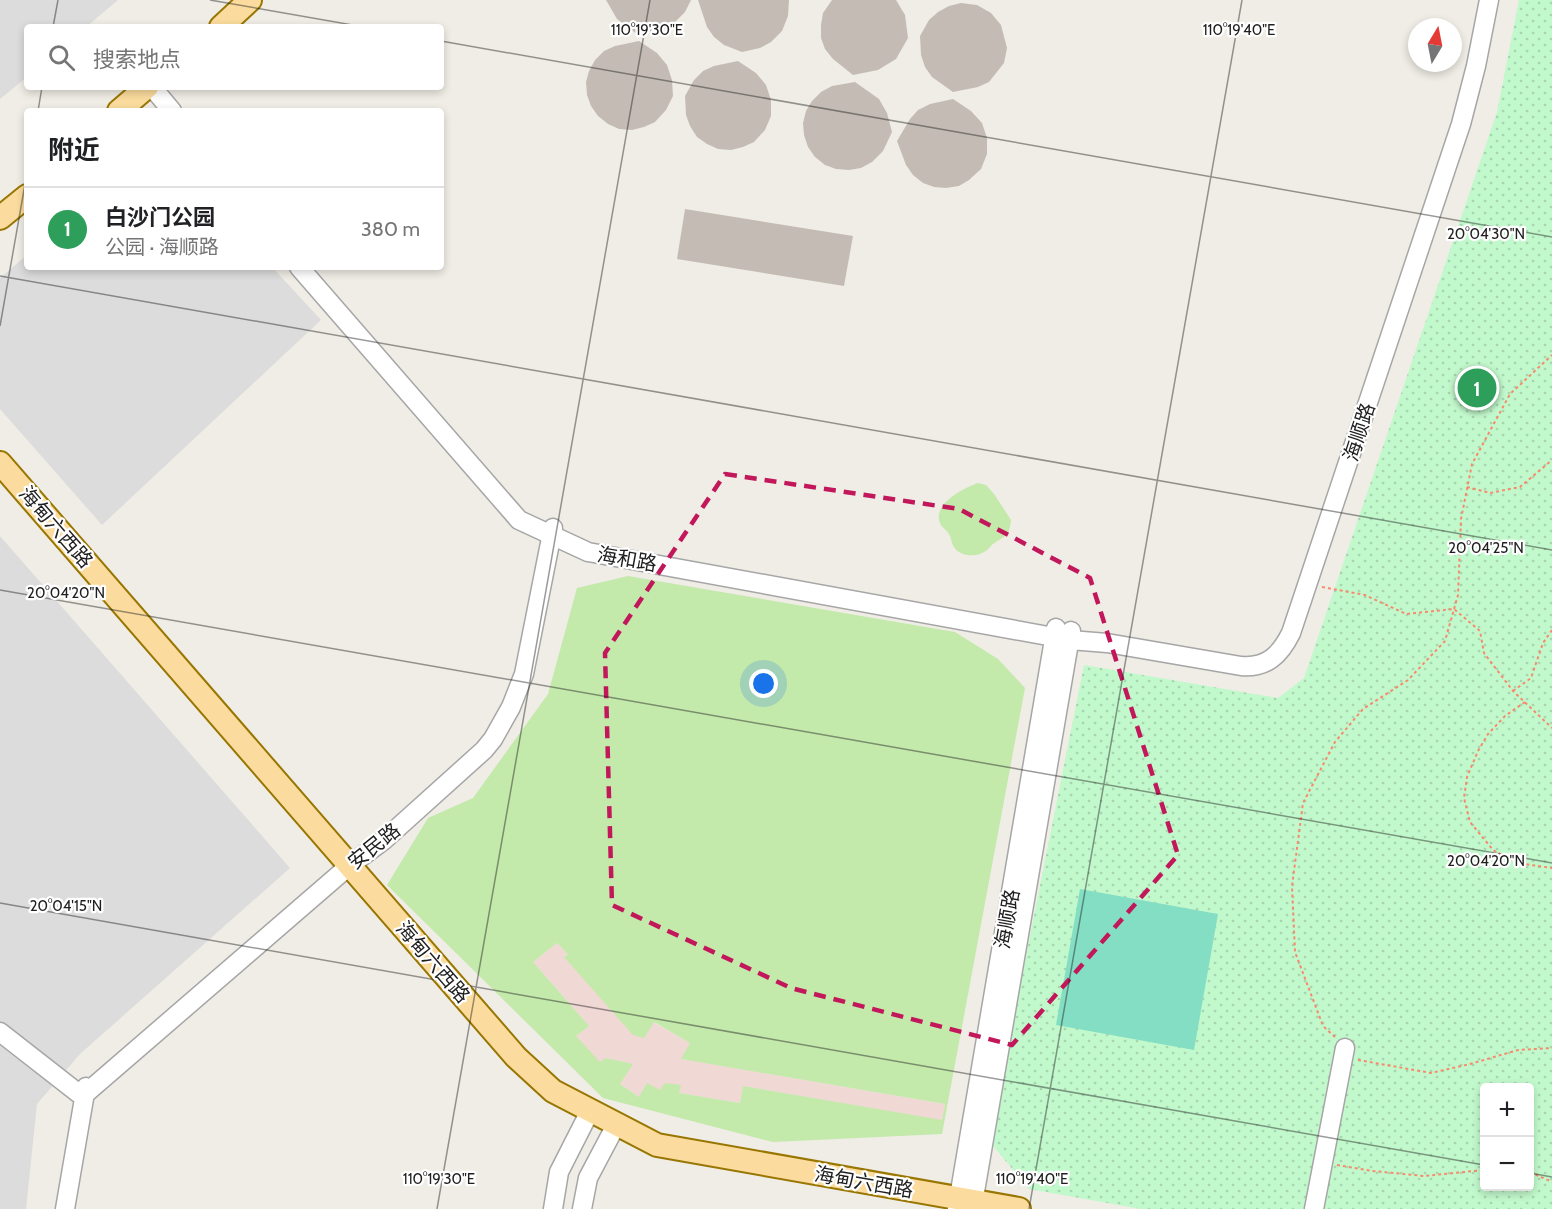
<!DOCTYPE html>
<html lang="zh">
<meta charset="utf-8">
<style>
body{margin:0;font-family:Cabin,"Noto Sans SC",sans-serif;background:#f2f2f2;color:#202124}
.controls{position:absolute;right:18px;bottom:18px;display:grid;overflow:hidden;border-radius:6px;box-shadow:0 3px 9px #0003}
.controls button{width:54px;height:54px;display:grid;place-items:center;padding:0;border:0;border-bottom:2px solid #e0e0e0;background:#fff;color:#202124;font:30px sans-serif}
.compass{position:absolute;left:1408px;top:18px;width:54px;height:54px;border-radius:50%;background:#fff;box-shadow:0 3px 9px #0003;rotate:10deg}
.you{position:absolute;left:764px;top:684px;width:21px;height:21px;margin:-15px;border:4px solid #fff;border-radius:50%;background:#1a73e8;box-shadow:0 0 0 9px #1a73e833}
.badge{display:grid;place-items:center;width:39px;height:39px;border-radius:50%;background:#1a73e8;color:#fff;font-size:20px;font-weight:700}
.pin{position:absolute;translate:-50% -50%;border:3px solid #fff;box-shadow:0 2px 6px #0006}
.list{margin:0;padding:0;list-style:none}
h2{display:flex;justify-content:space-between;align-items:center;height:78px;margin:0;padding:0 24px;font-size:26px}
h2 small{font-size:20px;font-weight:400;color:#757577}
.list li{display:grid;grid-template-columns:39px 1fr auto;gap:18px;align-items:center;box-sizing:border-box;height:84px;padding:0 24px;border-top:2px solid #e0e0e0}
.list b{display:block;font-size:22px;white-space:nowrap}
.list p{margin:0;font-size:20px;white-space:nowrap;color:#757577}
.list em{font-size:20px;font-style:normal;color:#757577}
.icon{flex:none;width:33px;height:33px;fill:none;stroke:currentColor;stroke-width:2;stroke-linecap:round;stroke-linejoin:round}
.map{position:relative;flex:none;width:1552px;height:1209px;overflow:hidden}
.search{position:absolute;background:#fff;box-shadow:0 3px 9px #0003;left:24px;top:24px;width:420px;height:66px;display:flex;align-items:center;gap:15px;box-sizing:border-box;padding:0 21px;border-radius:6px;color:#757577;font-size:22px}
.panel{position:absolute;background:#fff;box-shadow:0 3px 9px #0003;left:24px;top:108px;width:420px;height:162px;border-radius:6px}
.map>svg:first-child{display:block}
.residential{fill:#dddcdc}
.commercial{fill:#f0d8d4}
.grass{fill:#c3e9ab;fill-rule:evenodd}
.park{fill:url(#park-dots);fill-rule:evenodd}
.pitch{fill:#84dec4}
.building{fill:#c4bcb4}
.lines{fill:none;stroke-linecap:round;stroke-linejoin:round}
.minor-casing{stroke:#a6a6a6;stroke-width:21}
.major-casing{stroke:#987601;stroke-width:26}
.path{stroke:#f9896d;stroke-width:2;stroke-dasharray:3 3;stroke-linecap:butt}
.minor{stroke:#fff;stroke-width:18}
.major{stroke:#fbdc9e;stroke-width:22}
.marked{fill:none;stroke:#c2185b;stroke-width:4.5;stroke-dasharray:12 8;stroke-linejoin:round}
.ticks{fill:none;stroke:#1f1f1f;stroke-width:1.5;stroke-opacity:0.45}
.labels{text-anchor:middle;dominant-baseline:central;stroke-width:4.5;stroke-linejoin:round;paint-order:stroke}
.street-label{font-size:20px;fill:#1f1f1f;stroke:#fff}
.ticks-label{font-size:15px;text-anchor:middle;fill:#1f1f1f;stroke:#fff;stroke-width:4.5;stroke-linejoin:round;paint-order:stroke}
</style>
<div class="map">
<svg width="1552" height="1209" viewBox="0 0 1552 1209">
<defs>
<pattern id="park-dots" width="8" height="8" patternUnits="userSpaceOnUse" patternTransform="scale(1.5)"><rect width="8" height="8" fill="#c2f9cc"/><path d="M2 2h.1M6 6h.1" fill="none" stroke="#a6d5af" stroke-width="1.8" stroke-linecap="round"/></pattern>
</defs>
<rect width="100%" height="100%" fill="#efede5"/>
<path class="residential" d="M0,0H118L86,27H27V77L0,99Z
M27,255V267H272L321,320L102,525L0,409V278Z
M0,536L290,868L80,1054L37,1104L26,1209H0Z"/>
<path class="commercial" d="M557,943L568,954L564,956L653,1022L690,1043L682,1059L945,1104L942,1121L743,1086L740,1103L660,1090L639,1097L620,1084L632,1064L606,1058L600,1063L576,1036L589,1026L533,962Z"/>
<path class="grass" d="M978,483L986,485L994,494L1011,520C1009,537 1006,535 993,544C992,544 988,550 987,550C978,558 960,557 954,547C951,542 951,537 949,534C946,529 942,528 940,523C932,504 964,488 978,483Z
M628,576L955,632L998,659L1025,688L942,1134L773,1142L603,1098L387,885L428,818L473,798L548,694L577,588ZM557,943L568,954L564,957L633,1035L644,1038L654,1022L690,1043L681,1059L945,1104L942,1120L743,1086L740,1103L679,1093L681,1085L665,1083L660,1090L647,1083L639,1097L620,1084L633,1064L606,1058L600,1062L576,1036L589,1026L533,962Z"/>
<path class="park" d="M1519,0H1552V1209H1141L1029,1189L989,1141L1084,665L1278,698L1304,678L1497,112ZM1484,1088H1530V1186H1484Z"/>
<path class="pitch" d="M1080,889L1218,914L1194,1050L1056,1025Z"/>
<path class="building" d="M606,0H691L685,12L673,24L663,29L637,34L617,19Z
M698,0H789L788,16L782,31L771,42L760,48L742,52L724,45L714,37L707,27Z
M832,0H896L905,15L908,38L896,59L878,70L853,75L833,59L825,49L821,38V25L823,13Z
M961,3L977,5L991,13L1001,25L1007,48L1004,63L989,82L978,87L953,92L932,77L925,67L921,55L920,36L929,20L938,12L949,6Z
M639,41L657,53L667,65L672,80L673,96L666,110L655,122L644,127L632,130L619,129L608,124L598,116L591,106L587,95L586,82L589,71L595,60L604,51L615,46Z
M738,61L756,73L766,85L771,100V116L765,130L754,142L743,147L731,150L718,149L707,144L697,137L690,126L686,115L685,96L694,80L703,71L714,66Z
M855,82L879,99L887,113L892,132L883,151L872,162L861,168L849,170L836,169L825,165L815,157L808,147L804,135L803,123L806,111L812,101L821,92L832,86Z
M953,99L971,111L982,123L987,138V154L981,169L969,180L959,186L946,188L934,187L923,183L913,175L906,165L897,141L910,119L918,110L930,104Z
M685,209L853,236L844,286L677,259Z"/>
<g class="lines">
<defs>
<path id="minor" d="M152,87L172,111
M299,267L519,520L588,552L1070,640L1107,643L1241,666C1267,668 1280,655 1291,633L1461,124L1476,66L1489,0
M0,1032L78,1093L85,1094L349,866L384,840L484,750L493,739L511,707L524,674L553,528
M65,1209L86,1087
M553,1209L559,1172L590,1111
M582,1209L588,1178L616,1125
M957,1209L1056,628
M972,1209L1071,631
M1314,1209L1345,1048"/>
<path id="major" d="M221,27L250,0
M119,111L147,87
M0,218L27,196
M0,463L516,1057L553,1091L657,1145L1019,1209"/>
</defs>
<use href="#minor" class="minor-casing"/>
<use href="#major" class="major-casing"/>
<path class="path" d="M1467,487L1490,493L1520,487L1552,460
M1322,587L1365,595L1406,614L1454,609L1480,631L1484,653L1513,691L1552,728
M1513,691L1531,678L1543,643L1552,630
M1525,702L1505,716L1488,734L1478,751L1467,777L1464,798L1470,822L1493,850L1517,863L1552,868
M1335,1037L1323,1026L1295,952L1292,886L1303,803L1335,742L1363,709L1408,680L1445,641L1458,595L1461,519L1472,464L1510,394L1552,355
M1358,1060L1431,1073L1470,1064L1518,1050L1552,1048
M1337,1165L1373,1171L1424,1176L1484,1170
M1530,1172L1552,1182"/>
<use href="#minor" class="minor"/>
<use href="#major" class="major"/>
</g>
<path class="marked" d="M725,474L959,509L1090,578L1178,855L1012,1045L791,988L612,905L605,653Z"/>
<path class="ticks" d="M210,0L364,27M53,27L58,0M441,41L1552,237M38,111L42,87M0,276L1552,550M0,326L27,173M0,590L1552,863M0,903L1484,1165M1530,1173L1552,1177M437,1209L650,0M1029,1209L1242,0"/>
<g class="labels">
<g class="street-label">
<text transform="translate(1359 432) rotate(-72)">海顺路</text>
<text transform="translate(56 527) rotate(49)">海甸六西路</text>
<text transform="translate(627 559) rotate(10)">海和路</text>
<text transform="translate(374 846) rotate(-39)">安民路</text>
<text transform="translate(1007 919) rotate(-80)">海顺路</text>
<text transform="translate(433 962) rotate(49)">海甸六西路</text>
<text transform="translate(864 1182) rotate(10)">海甸六西路</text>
</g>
</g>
<g class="ticks-label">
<text x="647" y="35">110°19'30"E</text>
<text x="1239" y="35">110°19'40"E</text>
<text x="1486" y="239">20°04'30"N</text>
<text x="1486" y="553">20°04'25"N</text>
<text x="66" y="598">20°04'20"N</text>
<text x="1486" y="866">20°04'20"N</text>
<text x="66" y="911">20°04'15"N</text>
<text x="439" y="1184">110°19'30"E</text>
<text x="1032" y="1184">110°19'40"E</text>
</g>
</svg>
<div class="controls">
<button>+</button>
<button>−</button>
</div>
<svg class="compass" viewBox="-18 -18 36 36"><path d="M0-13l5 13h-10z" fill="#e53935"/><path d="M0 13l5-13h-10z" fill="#757577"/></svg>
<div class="you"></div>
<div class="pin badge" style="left:1477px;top:388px;background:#2e9e5b">1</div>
<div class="search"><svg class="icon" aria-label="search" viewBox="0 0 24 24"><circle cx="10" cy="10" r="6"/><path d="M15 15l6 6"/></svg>搜索地点</div>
<section class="panel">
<h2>附近<small></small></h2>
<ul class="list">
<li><span class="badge" style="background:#2e9e5b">1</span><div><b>白沙门公园</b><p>公园 · 海顺路</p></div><em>380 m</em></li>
</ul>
</section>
</div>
